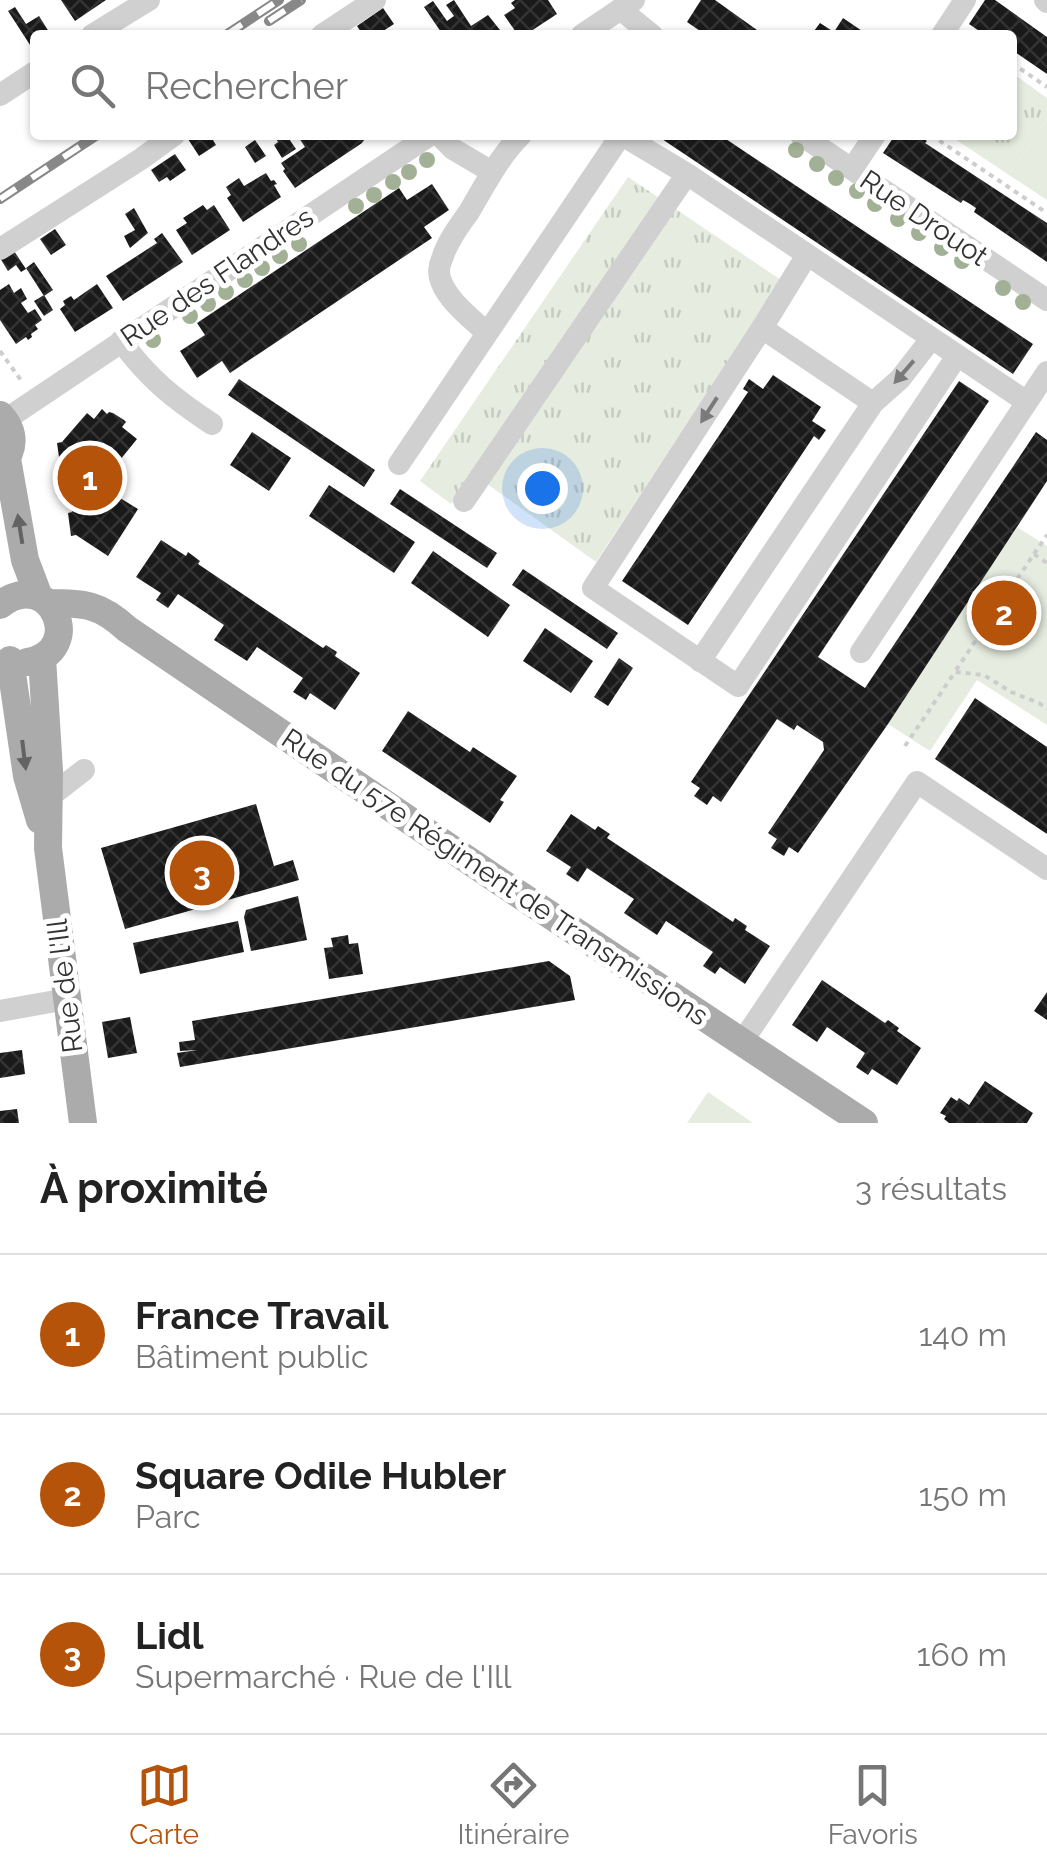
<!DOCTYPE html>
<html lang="fr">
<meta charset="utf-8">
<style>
body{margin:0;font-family:Raleway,sans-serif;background:#f6f6f6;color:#222}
.you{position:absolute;left:542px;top:488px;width:35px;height:35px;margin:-25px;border:8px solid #fff;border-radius:50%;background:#1a73e8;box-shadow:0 0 0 15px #1a73e833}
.badge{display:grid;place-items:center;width:65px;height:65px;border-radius:50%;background:#b45309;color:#fff;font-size:32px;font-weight:700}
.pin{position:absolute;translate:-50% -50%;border:5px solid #fff;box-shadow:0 2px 10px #0006}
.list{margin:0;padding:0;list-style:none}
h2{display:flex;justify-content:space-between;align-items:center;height:130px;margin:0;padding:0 40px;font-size:42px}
h2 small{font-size:32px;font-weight:400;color:#767676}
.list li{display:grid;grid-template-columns:65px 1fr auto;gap:30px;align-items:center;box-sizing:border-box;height:160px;padding:0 40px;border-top:2px solid #e0e0e0}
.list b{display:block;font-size:38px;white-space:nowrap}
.list p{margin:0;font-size:32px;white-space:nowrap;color:#767676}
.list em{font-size:32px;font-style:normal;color:#767676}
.icon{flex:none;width:55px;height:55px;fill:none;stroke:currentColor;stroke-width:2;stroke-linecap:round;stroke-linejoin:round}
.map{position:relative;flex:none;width:1047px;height:1123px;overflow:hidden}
.search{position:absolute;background:#fff;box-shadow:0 2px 8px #0004;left:30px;right:30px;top:30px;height:110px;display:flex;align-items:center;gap:25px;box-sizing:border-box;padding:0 35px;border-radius:10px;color:#767676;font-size:38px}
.sheet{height:610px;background:#fff}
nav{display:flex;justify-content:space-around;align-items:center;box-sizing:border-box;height:140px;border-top:2px solid #e0e0e0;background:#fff;font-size:28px;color:#767676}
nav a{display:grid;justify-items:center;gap:5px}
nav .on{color:#b45309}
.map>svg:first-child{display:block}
.grass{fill:url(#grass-tufts)}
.park{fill:#e6ecdf}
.building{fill:url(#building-cross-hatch)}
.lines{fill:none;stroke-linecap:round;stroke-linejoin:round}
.path{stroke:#cdcdcd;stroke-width:4;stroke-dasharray:5 5;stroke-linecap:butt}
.minor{stroke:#d0d0d0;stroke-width:22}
.major{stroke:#ababab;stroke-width:28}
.rail-casing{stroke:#888;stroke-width:10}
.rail{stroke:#fff;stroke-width:6;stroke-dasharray:19;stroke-linecap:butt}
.tree{fill:#a2b095}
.oneway{fill:#7a7a7a}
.oneway2{fill:#636363}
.labels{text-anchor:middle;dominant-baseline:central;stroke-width:10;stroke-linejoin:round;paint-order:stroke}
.street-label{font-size:28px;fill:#333;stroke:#fff}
</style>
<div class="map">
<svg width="1047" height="1123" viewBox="0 0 1047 1123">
<defs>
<pattern id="grass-tufts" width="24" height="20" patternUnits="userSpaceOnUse" patternTransform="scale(2.5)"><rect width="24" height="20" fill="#e6ecdf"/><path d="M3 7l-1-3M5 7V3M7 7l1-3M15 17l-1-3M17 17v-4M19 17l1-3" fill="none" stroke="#c6cbc0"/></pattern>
<pattern id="building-cross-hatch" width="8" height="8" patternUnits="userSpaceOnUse" patternTransform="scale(2.5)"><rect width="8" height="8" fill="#1a1a1a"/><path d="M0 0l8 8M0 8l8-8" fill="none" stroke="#333"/></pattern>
</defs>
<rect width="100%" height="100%" fill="#fff"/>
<path class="grass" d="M1012,73L1047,98V120L1009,175L949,135H1012Z
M628,177L781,280L596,562L472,473L451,504L420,481Z"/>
<path class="park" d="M1047,120V200L1009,175Z
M1017,527L1047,546V725L977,680L930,751L888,724Z
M708,1092L753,1123H687Z"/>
<path class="building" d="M61,0H106L75,21Z
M454,0L471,26L488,15L504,35H443L424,7L433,1L447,21L454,16L446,5Z
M515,0H548L557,14L525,35H518L504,15L515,8L511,3Z
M701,0H715L764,35H706L687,22Z
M985,0H995L1047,37V74L1012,50V35H985L969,24Z
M15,7L26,24L39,16L51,35H35V46L32,48L8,11Z
M383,8L394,24L377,35H363L357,26Z
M843,18L868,35H811L820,23L834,32Z
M195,135H210L216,145L199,156L188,139Z
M274,135L287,136L296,149L282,158L274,145L278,142Z
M297,135H361L364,140L362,143L295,188L283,171L285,169L281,163L305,147Z
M656,135H720L1033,344L1013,374Z
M895,135H918L927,141L925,143L1047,223V262L974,212L976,208L970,204L963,200L961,203L883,153Z
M255,140L266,156L255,163L245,147Z
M175,154L186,170L170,181L167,177L159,182L151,170Z
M266,173L271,181L274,180L277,184L274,185L281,197L243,222L227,198L231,195L226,187L239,178L244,186Z
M432,184L449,210L424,227L432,238L230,373L222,361L197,378L180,351L205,335L197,323L399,188L407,200Z
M203,205L207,210L214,205L230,230L192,255L176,230L187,223L183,218Z
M134,208L148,233L130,248L124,236L135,230L125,214Z
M55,229L66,245L51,255L40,239Z
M162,233L183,262L123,301L106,276L157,243L154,239Z
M12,248L26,269L21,272L16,265L8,271L0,258Z
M34,262L53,290L44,296L26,268Z
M9,284L14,293L21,288L27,299L21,303L28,313L35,309L42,320L35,325L38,329L31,334L32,337L28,340L26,337L16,344L0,320V290Z
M97,284L113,308L75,332L60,309L65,305L63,301L71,296L74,300Z
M44,295L53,310L44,316L34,301Z
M773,375L821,407L812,421L826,430L819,440L814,436L688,625L622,581L748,392L743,389L749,379L763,389Z
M239,379L375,470L364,487L228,395Z
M959,381L989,401L818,657L865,688L1036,432L1047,440V481L888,724L798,853L789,847L784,856L771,848L777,839L768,833L824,750L823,742L797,725L794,730L777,719L721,802L713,796L707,805L694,796L700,788L691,782Z
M102,409L107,414L109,412L113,413L124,420L126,422L122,427L137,439L116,465L120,498L138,509L108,556L76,535L71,536L68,513L72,512L69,492H64L57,443L62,442L87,413L94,419Z
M252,432L291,458L269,491L230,465Z
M329,485L415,542L394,573L309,516Z
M400,489L497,553L487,568L390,504Z
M161,540L186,556L188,552L200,561L198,564L323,648L326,645L337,652L335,656L360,673L335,710L310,693L306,700L293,692L303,678L257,647L247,661L214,640L224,625L178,594L168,608L156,600L161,593L136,577Z
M433,551L510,605L488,637L411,583Z
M523,569L618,633L607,649L512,585Z
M545,628L593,661L571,693L523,661Z
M619,658L633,668L608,706L594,697Z
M975,698L1047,747V834L935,759Z
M408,711L470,752L473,747L517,776L500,800L504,802L490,823L382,751Z
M256,804L274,866L293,860L299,880L125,929L101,848Z
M571,814L595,830L598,826L610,834L607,838L733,922L735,918L747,926L745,930L770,946L745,984L720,967L715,974L703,966L713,952L666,921L657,935L624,913L634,899L587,868L578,882L566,874L571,867L546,851Z
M298,896L307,940L251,951L244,917L246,910Z
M238,921L244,952L140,974L133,943Z
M348,935L349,944L358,943L363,974L329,979L324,948L333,947L331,938Z
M549,961L570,976L575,1000L180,1067L177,1053L197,1050L180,1051L179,1042L195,1040L192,1021Z
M822,980L885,1023L888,1020L899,1028L897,1031L921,1048L897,1085L872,1069L868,1075L856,1067L865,1053L827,1027L817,1042L792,1025Z
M1047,992V1020L1034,1011Z
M130,1017L137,1053L108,1058L102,1022Z
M22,1050L25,1074L0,1078V1053Z
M985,1081L1033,1113L1027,1123H949L944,1119L946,1116L940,1113L951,1097L957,1101L959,1098L969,1105Z
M17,1109L19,1123H0V1111Z"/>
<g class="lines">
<path class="path" d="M1012,63L1047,87
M931,135L1047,213
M0,351L23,383
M1034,554L1047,535
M956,670L1034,554L1047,563
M905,746L955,672L984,675L1011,692L1039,703L1047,709"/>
<path class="minor" d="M1045,0L1047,2
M620,9L652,35
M92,35L149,0
M322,35L375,0
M582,35L634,0
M942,35L965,0
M0,95L35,72
M439,135L453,149L492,172
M622,135L687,174L1027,402L1047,372
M801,135L1047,300
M852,169L875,135
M0,249L141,159L174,135
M762,328L593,588L738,686L957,356
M487,333C472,319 448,301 441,281C438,274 439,265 442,259C447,242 459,226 469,212C485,185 499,157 521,135
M121,341C148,378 174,399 212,424
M873,403L900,379L931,339
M5,420L430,135
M399,464L621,135
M464,501L687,174
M861,652L1027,402
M700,661L873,403L762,328L807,255
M48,798L84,770
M0,1011L67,999
M742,1042L917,782L1047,869"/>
<path class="major" d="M0,415C16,432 15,450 0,467
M7,459L25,560L39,597
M48,603C84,603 100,604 127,629L502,883L864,1123
M0,605C51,565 88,652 27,662
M42,658L49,771L48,848L83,1123
M10,660L27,776L40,820"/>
<defs>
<path id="rail" d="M269,21L301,0
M226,35L279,0
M0,199L97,135"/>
</defs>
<use href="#rail" class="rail-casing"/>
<use href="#rail" class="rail"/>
</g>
<g class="tree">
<circle cx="796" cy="150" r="8"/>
<circle cx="427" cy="160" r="8"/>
<circle cx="817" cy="164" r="8"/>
<circle cx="409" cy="172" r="8"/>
<circle cx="836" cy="178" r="8"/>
<circle cx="393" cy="182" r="8"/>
<circle cx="857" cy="191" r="8"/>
<circle cx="374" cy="195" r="8"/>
<circle cx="875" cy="204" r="8"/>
<circle cx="356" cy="206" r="8"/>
<circle cx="898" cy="219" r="8"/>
<circle cx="919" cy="233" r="8"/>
<circle cx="299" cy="244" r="8"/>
<circle cx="942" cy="248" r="8"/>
<circle cx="280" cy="256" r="8"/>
<circle cx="962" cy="261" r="8"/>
<circle cx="262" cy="268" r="8"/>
<circle cx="245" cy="280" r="8"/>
<circle cx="1003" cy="288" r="8"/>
<circle cx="226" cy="292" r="8"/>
<circle cx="1023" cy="302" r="8"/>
<circle cx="208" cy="304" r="8"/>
<circle cx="190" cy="316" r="8"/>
<circle cx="153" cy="340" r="8"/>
</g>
<defs><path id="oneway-solid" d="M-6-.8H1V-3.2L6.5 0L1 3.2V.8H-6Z" transform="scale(2.5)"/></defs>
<g class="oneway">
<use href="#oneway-solid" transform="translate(904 372) rotate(131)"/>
<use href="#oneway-solid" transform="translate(709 410) rotate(123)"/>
</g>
<g class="oneway2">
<use href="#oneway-solid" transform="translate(20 529) rotate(-99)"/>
<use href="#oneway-solid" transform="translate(24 755) rotate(83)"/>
</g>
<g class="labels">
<g class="street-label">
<text transform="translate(924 218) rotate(34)">Rue Drouot</text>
<text transform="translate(217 277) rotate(-34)">Rue des Flandres</text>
<text transform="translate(495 877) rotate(34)">Rue du 57e Régiment de Transmissions</text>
<text transform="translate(65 986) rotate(-97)">Rue de l'Ill</text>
</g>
</g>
</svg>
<div class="you"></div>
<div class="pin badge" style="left:90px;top:478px">1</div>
<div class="pin badge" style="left:1004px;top:613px">2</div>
<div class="pin badge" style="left:202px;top:873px">3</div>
<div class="search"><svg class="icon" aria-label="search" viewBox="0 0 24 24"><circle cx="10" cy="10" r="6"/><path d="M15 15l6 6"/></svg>Rechercher</div>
</div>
<section class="sheet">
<h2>À proximité<small>3 résultats</small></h2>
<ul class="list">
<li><span class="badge">1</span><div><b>France Travail</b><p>Bâtiment public</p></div><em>140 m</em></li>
<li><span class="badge">2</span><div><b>Square Odile Hubler</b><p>Parc</p></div><em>150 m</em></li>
<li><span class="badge">3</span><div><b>Lidl</b><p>Supermarché · Rue de l'Ill</p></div><em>160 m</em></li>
</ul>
</section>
<nav>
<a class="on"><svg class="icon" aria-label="map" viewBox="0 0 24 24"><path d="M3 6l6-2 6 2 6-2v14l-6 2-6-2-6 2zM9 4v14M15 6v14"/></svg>Carte</a>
<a><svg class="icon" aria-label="directions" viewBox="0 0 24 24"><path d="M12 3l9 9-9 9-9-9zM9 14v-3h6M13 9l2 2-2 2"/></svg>Itinéraire</a>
<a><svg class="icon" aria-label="saved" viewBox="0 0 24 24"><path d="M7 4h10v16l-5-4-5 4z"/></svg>Favoris</a>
</nav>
